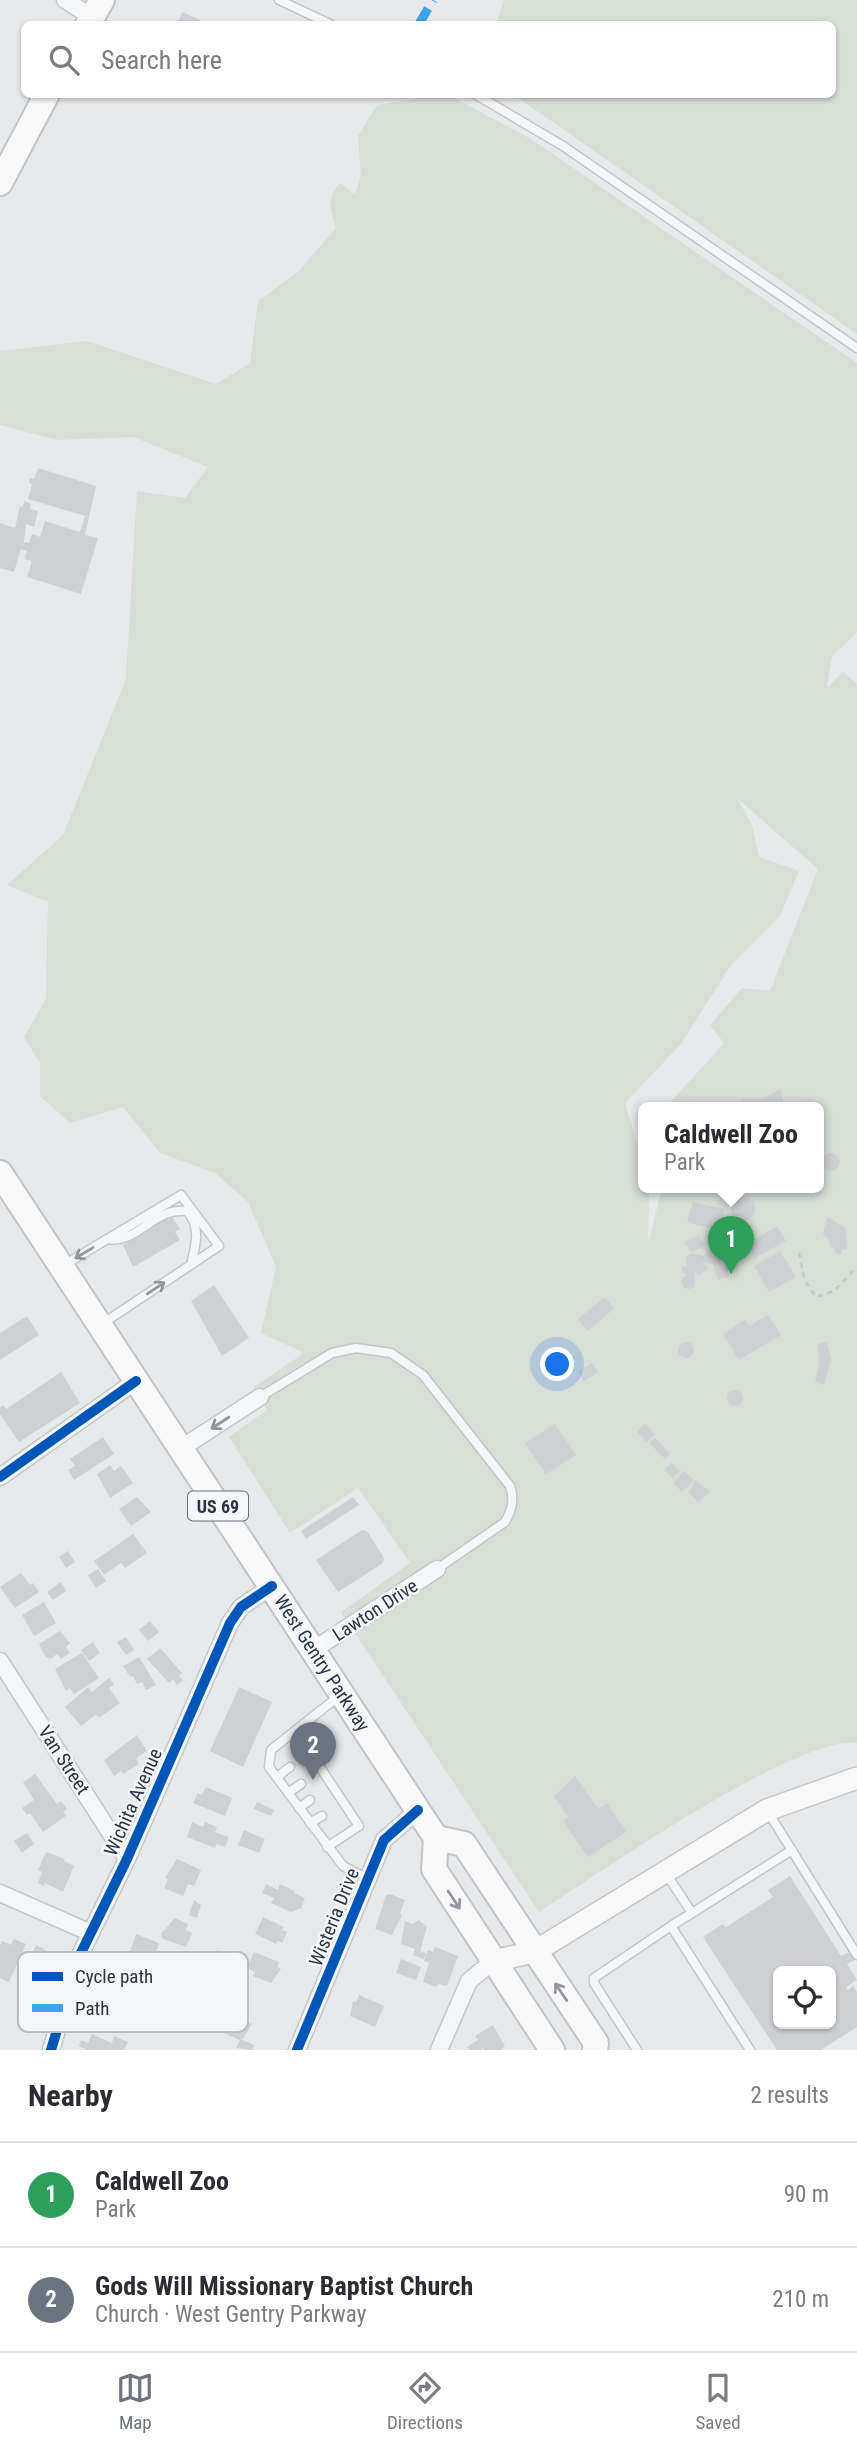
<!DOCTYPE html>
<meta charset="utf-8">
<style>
body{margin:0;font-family:"Roboto Condensed",sans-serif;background:#f7f7f7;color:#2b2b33}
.controls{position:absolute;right:21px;bottom:21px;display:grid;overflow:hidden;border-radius:10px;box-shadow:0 2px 5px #0004}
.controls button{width:63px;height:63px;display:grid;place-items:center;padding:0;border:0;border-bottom:2px solid #e1e1e2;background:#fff;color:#2b2b33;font:35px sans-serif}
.you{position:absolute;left:558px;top:1365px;width:24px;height:24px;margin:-18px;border:5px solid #fff;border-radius:50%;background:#1a73e8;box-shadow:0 0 0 10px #1a73e833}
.badge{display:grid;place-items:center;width:46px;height:46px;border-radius:50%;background:#6c737f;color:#fff;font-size:23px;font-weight:700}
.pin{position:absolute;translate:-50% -58px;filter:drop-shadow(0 2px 4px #0008)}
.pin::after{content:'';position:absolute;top:37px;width:24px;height:21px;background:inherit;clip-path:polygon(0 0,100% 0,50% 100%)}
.popup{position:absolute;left:638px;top:1102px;width:186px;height:91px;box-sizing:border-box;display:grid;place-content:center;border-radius:10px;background:#fff;filter:drop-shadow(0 2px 5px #0005);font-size:23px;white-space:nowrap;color:#7c7c81}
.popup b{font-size:26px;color:#2b2b33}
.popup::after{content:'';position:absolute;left:50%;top:100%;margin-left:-14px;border:14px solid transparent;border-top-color:#fff}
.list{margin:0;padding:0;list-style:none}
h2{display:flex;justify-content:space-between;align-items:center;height:91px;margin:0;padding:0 28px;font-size:30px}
h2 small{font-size:23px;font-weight:400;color:#7c7c81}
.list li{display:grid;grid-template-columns:46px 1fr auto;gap:21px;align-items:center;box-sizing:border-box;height:105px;padding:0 28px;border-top:2px solid #e1e1e2}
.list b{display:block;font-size:26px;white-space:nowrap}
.list p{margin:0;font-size:23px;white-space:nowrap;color:#7c7c81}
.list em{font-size:23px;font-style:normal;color:#7c7c81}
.icon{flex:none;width:38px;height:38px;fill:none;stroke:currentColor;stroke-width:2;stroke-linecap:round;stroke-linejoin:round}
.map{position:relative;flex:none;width:857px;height:2050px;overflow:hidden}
.search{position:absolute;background:#fff;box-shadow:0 2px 5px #0004;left:21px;right:21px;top:21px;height:77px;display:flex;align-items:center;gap:18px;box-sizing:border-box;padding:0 24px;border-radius:10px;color:#7c7c81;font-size:26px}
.sheet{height:301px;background:#fff}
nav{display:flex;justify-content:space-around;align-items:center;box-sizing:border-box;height:98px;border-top:2px solid #e1e1e2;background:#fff;font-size:19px;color:#7c7c81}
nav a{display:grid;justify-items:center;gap:4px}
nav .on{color:#6c737f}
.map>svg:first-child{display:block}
.green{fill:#d6ded6;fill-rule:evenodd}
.building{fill:#ced0d3;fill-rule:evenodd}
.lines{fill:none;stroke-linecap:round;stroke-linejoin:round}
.service-casing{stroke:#c4c6c8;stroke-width:11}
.minor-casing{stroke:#c4c6c8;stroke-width:19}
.secondary-casing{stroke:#c4c6c8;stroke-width:24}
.primary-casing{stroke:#c2c5c8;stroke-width:28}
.path{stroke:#c5c6ca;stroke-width:2.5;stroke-dasharray:5 5;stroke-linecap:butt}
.service{stroke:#f5f6f7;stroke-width:8}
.minor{stroke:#f5f6f7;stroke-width:16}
.secondary{stroke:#f8f8f8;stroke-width:21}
.primary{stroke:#f8f8f8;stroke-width:24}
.quiet{stroke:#3ea3ec;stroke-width:9;stroke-dasharray:18 9;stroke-linecap:butt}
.cycleway-casing{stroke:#f4f6f9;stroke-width:15}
.cycleway{stroke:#0057b8;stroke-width:10}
.oneway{stroke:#90959e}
.oneway2{stroke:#92969e}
.labels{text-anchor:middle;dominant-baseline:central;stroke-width:5;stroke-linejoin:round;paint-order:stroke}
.shield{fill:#f4f6f9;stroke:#676e7b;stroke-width:2}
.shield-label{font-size:18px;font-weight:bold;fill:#2b3445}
.street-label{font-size:19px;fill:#2b3445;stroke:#f4f6f9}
.key{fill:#f4f6f9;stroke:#b8bcc3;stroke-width:2}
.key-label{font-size:19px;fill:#2b3445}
</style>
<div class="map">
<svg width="857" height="2050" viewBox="0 0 857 2050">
<rect width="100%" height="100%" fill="#e6e8ea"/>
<path class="green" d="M504,0H857V334L514,95L832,94V24H496Z
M447,94L531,139L857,363V632L832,656L827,688L843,672L857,684V1743C795,1736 598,1874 539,1912L341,1612L410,1563L358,1488L290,1533L229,1437L267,1410L254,1387L304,1353L261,1333L276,1267L248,1202L215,1173L160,1153L123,1107L70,1123L40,1096V1063L24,1037L46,999L48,902L7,885L63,835L126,679L137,491L185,498L208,467L133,437L58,440L0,425V351L87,341L216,384L250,363L258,301L298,272L336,228C330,210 326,198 340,183L355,194L361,175L358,136L377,105ZM737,798L818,869L770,991L742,988L710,1025L724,1043L665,1108H818V1188H662L648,1244L649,1188H644L643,1162L625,1103L681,1044L731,965L780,916L799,871L759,857L752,825Z"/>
<path class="building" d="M182,12L200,20L201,24H177Z
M38,468L96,486L85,535L98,538L81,594L27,577L32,561L25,559L27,551L21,549L14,572L0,568V523L15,528L20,506L23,507L24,501L31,504L30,509L38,511L34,527L26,524L24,542L29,543L32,534L40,537L45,521L80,532L85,516L28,499L32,484L29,483L30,478L34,479Z
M781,1089L785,1108H743L741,1099H762Z
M822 1162a9 9 0 1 1 18 0a9 9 0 1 1-18 0Z
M731 1209a12 12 0 1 1 24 0a12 12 0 1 1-24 0Z
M693,1202L724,1209L722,1232L687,1222Z
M166,1217L168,1220L172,1217L180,1229L175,1232L180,1240L133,1267L123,1245Z
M827,1217L846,1228L847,1250L842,1249L841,1254L835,1253V1248L831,1247L829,1240L823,1234Z
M777,1226L786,1241L755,1258L747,1244Z
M699,1235L705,1246L691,1252L685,1242Z
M710,1249L718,1253L722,1265L728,1268L729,1276L718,1280L713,1264L701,1262L709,1268L698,1276L694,1270L695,1286L690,1289L684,1288L681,1281L687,1274L682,1272L683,1266L687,1267L686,1257L691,1253L704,1256Z
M780,1251L796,1277L769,1292L754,1266Z
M214,1285L249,1338L222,1356L191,1301Z
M605,1297L614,1309L587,1331L578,1319Z
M768,1315L781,1335L739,1360L723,1334L745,1320L749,1326Z
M27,1316L39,1335L0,1360V1333Z
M678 1350a8 8 0 1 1 16 0a8 8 0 1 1-16 0Z
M827,1342L831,1360L824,1385L815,1382L819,1362L818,1344Z
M592,1363L598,1372L584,1381L578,1372Z
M61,1372L80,1403L19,1442L0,1414V1407L4,1405L6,1409Z
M727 1398a8 8 0 1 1 16 0a8 8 0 1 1-16 0Z
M555,1424L576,1455L546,1474L525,1443Z
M645,1424L655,1434L646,1442L637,1431Z
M103,1437L114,1454L74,1480L68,1470L75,1466L70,1459Z
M655,1438L670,1454L665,1459L649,1443Z
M671,1463L680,1471L673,1478L664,1470Z
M110,1465L114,1471L121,1466L133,1483L110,1498L97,1474Z
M684,1471L694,1480L682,1492L673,1483Z
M695,1481L710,1491L698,1502L689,1493Z
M137,1497L151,1512L131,1526L119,1509Z
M353,1497L359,1505L306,1539L301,1531Z
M362,1530L367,1531L384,1558L383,1563L338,1592L316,1560Z
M133,1534L147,1553L125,1568L121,1563L104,1575L94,1561Z
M68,1551L75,1562L66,1568L59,1557Z
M98,1569L106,1581L96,1588L88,1575Z
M21,1573L30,1585L33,1583L39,1592L15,1608L0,1587Z
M61,1582L66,1591L53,1600L47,1592Z
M44,1602L56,1623L34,1636L22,1615Z
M150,1621L159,1632L148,1641L139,1630Z
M60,1631L70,1643L66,1647L70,1653L61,1659L57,1654L50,1659L45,1656L39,1644Z
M126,1637L134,1650L126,1655L117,1642Z
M93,1642L100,1653L89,1661L81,1650Z
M160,1648L182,1673L179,1676L183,1680L177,1685L173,1679L169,1683L147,1659Z
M82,1653L99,1678L74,1694L70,1688L66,1691L55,1669Z
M139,1657L156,1685L146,1690L142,1682L137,1684L133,1676L130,1677L123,1666Z
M109,1678L114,1684L109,1688L120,1703L100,1717L95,1715L81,1726L65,1707L88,1687L92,1692Z
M239,1687L272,1702L243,1767L210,1751Z
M137,1735L147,1751L136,1758L139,1764L123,1774L121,1771L114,1776L104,1760Z
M35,1774L57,1804L61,1801L67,1809L63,1812L66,1816L43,1832L30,1813L27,1815L22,1808L34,1800L23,1782Z
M575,1776L598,1809L607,1803L626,1832L588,1857L563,1821L568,1817L554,1796Z
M206,1787L232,1798L225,1816L193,1803L198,1793L202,1795Z
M257,1802L274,1810L271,1816L254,1809Z
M192,1822L203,1827L205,1822L217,1827L215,1832L229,1837L225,1847L216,1844L215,1848L187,1837Z
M244,1830L265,1839L259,1853L238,1845Z
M27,1833L34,1844L22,1853L14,1841Z
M46,1852L65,1859L64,1861L74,1866L63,1892L45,1883L44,1886L38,1883L42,1872L38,1870Z
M177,1859L201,1870L194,1886L188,1884L183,1896L164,1888L168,1879L165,1878Z
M790,1876L841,1956L850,1952L855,1960L847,1964L857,1980L846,1987L848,1990L853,1986L857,1992V2027L821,2050H777L703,1937L723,1924L726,1927L773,1897L768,1890ZM778,1971H831V2024H778Z
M266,1884L278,1890L280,1884L295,1891L294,1893L305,1898L301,1908L291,1912L271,1903L274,1898L262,1893Z
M390,1894L405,1900L400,1914L402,1915L392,1935L375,1929L386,1895Z
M194,1900L201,1905L197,1918L189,1915Z
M263,1917L284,1927L282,1930L287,1932L282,1943L278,1941L276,1944L255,1934Z
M175,1918L188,1924L186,1930L192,1933L186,1947L163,1939L161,1934Z
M419,1920L427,1927L420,1951L426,1953L424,1959L413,1955L415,1949L401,1944L405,1921L412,1924Z
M136,1934L159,1943L155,1955L162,1957L159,1966L147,1961L143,1970L127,1961Z
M14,1939L26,1944L9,1982L0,1978V1946L2,1941L11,1945Z
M36,1945L56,1956L42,1981L24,1973Z
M435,1947L458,1956L447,1986L438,1984L436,1987L423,1982L429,1963L424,1961L428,1950L433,1952Z
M216,1950L231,1956L225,1970L210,1964Z
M254,1952L279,1962L277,1967L281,1969L271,1983L253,1976L255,1972L247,1968Z
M401,1959L421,1967L416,1980L396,1973Z
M214,1971L228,1978L218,1997L205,1990Z
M119,1972L141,1982L131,2004L119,1998L114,1983Z
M189,1973L202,1979L195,1993L182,1987Z
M26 1991a9 9 0 1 1 18 0a9 9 0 1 1-18 0Z
M359,1995L384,2006L375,2027L350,2016L353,2001L356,2002Z
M103,2001L133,2012L124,2032L95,2021Z
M222,2011L252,2024L242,2040L254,2045L252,2050L236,2048L240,2040L214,2029Z
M493,2025L505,2046L500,2050H484L481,2046L482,2050H470L467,2047L478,2040L475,2036Z
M92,2034L112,2043L114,2036L128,2042L124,2050H87L79,2046L81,2040L88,2043Z"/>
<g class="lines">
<defs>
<path id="service" d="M279,0L330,24
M475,94L563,146L857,348
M107,1239C139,1244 153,1207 187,1211C201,1227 196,1245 191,1264
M64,1265L181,1195L219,1246L102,1324
M260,1397L332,1353L356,1348L391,1353L423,1375L510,1486C515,1499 512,1510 505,1522L437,1569
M339,1696L271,1750L269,1767L343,1866L368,1879
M296,1731L359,1826L327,1847
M277,1777L290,1767
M288,1793L301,1784
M299,1808L310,1800
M768,1812L857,1955
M310,1823L322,1816
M665,1872L692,1913L671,1926L750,2050
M692,1913L792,1850
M637,2050L594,1983V1978L671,1926"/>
<path id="minor" d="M65,0L92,17
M180,1449L260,1397
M0,1477L136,1381
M313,1650L437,1569
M0,1661L127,1859
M0,1893L91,1933
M51,2050L79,1957L127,1859L230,1623L241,1607L272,1586
M297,2050L384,1840L418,1810
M439,2050L469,1981L493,1961"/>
<path id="secondary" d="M493,1961L534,1952L767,1810L857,1778"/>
<path id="primary" d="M88,24L102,0
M0,183L47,94
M0,1173L436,1838L434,1869L552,2050
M436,1838L464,1844L596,2043L595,2050"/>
</defs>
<use href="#service" class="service-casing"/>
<use href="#minor" class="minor-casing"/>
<use href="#secondary" class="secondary-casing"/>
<use href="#primary" class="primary-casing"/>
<path class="path" d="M799,1253L805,1281L816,1297L834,1291L857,1267"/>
<use href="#service" class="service"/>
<use href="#minor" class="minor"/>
<use href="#secondary" class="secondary"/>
<use href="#primary" class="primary"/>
<path class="quiet" d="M419,24L433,0"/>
<defs>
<path id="cycleway" d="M0,1477L136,1381
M51,2050L79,1957L127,1859L230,1623L241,1607L272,1586
M297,2050L384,1840L418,1810"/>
</defs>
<use href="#cycleway" class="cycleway-casing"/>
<use href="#cycleway" class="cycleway"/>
</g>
<defs><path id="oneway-shaft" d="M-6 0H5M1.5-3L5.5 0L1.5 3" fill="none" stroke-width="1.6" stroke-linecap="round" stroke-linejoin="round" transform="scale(1.75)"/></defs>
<g class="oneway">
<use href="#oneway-shaft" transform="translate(84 1253) rotate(149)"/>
<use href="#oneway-shaft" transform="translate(156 1288) rotate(-34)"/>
<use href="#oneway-shaft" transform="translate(220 1423) rotate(147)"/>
</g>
<g class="oneway2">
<use href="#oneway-shaft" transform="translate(454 1900) rotate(57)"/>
<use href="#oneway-shaft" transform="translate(561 1992) rotate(-124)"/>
</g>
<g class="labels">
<rect class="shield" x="188" y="1491.5" width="60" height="29" rx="5"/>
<g class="shield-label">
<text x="218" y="1506">US 69</text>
</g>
<g class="street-label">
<text transform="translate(375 1610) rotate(-33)">Lawton Drive</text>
<text transform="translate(322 1663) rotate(57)">West Gentry Parkway</text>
<text transform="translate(64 1760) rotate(57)">Van Street</text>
<text transform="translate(133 1802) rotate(-66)">Wichita Avenue</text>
<text transform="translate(334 1917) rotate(-68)">Wisteria Drive</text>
</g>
</g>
<rect x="18" y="1952" width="230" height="80" rx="10" class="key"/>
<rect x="32" y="1972" width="31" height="9" fill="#0057b8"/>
<rect x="32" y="2004" width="31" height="8" fill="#3ea3ec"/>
<g class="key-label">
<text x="75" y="1983">Cycle path</text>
<text x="75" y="2015">Path</text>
</g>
</svg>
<div class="controls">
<button><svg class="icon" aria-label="locate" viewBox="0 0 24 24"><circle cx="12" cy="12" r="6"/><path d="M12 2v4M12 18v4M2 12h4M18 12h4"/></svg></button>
</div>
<div class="you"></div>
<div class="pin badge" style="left:731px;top:1274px;background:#2e9e5b">1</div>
<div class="popup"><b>Caldwell Zoo</b>Park</div>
<div class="pin badge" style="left:313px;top:1780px;background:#6b7280">2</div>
<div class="search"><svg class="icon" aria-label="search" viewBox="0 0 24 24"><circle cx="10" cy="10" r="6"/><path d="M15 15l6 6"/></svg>Search here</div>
</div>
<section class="sheet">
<h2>Nearby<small>2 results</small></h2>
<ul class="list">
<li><span class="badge" style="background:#2e9e5b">1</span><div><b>Caldwell Zoo</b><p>Park</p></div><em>90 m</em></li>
<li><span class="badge" style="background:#6b7280">2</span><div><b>Gods Will Missionary Baptist Church</b><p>Church · West Gentry Parkway</p></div><em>210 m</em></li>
</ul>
</section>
<nav>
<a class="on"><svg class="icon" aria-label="map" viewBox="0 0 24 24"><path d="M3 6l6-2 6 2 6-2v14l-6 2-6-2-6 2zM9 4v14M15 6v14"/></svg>Map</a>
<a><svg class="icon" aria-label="directions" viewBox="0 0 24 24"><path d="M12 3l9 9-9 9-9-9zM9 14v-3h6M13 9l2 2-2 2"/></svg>Directions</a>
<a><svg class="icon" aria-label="saved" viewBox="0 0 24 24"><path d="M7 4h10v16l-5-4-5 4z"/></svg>Saved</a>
</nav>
